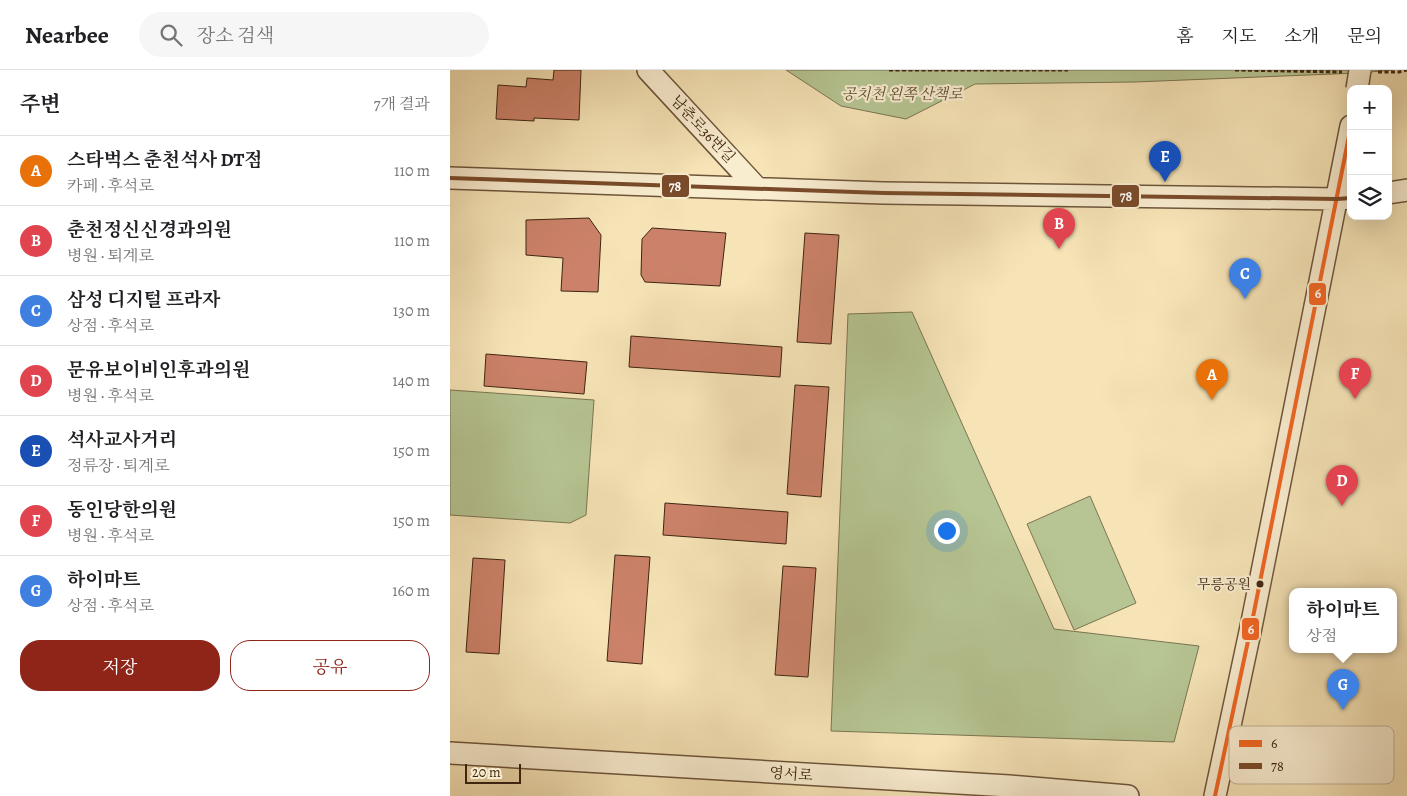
<!DOCTYPE html>
<html lang="ko">
<meta charset="utf-8">
<style>
body{margin:0;font-family:Alegreya,"Noto Serif KR",serif;background:#f6f6f6;color:#202124}
.controls{position:absolute;right:15px;top:15px;display:grid;overflow:hidden;border-radius:10px;box-shadow:0 5px 20px #0002}
.controls button{width:45px;height:45px;display:grid;place-items:center;padding:0;border:0;border-bottom:1px solid #e0e0e0;background:#fff;color:#202124;font:25px sans-serif}
.scale{position:absolute;left:15px;bottom:12px;width:56px;box-sizing:border-box;padding-left:5px;border:2px solid #402511;border-top:0;font-size:14px;line-height:18px;white-space:nowrap;color:#402511;-webkit-text-stroke:4px #f9edd0;paint-order:stroke}
.you{position:absolute;left:496px;top:460px;width:18px;height:18px;margin:-12px;border:4px solid #fff;border-radius:50%;background:#1a73e8;box-shadow:0 0 0 8px #1a73e833}
.badge{display:grid;place-items:center;width:32px;height:32px;border-radius:50%;background:#8f2418;color:#fff;font-size:16px;font-weight:700}
.pin{position:absolute;translate:-50% -41px;filter:drop-shadow(0 1px 2px #0008)}
.pin::after{content:'';position:absolute;top:26px;width:18px;height:15px;background:inherit;clip-path:polygon(0 0,100% 0,50% 100%)}
.popup{position:absolute;left:839px;top:518px;width:108px;height:65px;box-sizing:border-box;display:grid;place-content:center;border-radius:10px;background:#fff;filter:drop-shadow(0 1px 4px #0005);font-size:16px;white-space:nowrap;color:#757577}
.popup b{font-size:19px;color:#202124}
.popup::after{content:'';position:absolute;left:50%;top:100%;margin-left:-10px;border:10px solid transparent;border-top-color:#fff}
.list{margin:0;padding:0;list-style:none}
h2{display:flex;justify-content:space-between;align-items:center;height:65px;margin:0;padding:0 20px;font-size:21px}
h2 small{font-size:16px;font-weight:400;color:#757577}
.list li{display:grid;grid-template-columns:32px 1fr auto;gap:15px;align-items:center;box-sizing:border-box;height:70px;padding:0 20px;border-top:1px solid #e0e0e0}
.list b{display:block;font-size:19px;white-space:nowrap}
.list p{margin:0;font-size:16px;white-space:nowrap;color:#757577}
.list em{font-size:16px;font-style:normal;color:#757577}
.actions{display:flex;gap:10px;padding:15px 20px}
.actions a{flex:1;padding:11px 0;border:1px solid #8f2418;border-radius:20px;text-align:center;font-size:18px;color:#8f2418}
.actions .main{background:#8f2418;color:#fff}
.icon{flex:none;width:28px;height:28px;fill:none;stroke:currentColor;stroke-width:2;stroke-linecap:round;stroke-linejoin:round}
.map{position:relative;flex:none;width:957px;height:726px;overflow:hidden}
header{display:flex;align-items:center;gap:30px;box-sizing:border-box;height:70px;padding:0 25px;background:#fff;border-bottom:1px solid #e0e0e0}
header strong{font-size:24px}
nav{display:flex;gap:28px;margin-inline-start:auto;font-size:18px}
.search{width:350px;height:45px;background:#f6f6f6;display:flex;align-items:center;gap:12px;box-sizing:border-box;padding:0 18px;border-radius:28px;color:#757577;font-size:19px}
main{display:flex}
aside{flex:1;background:#fff}
.map>svg:first-child{display:block}
.green{fill:#b6c593;stroke:#7b7552}
.building{fill:#cc826a;stroke:#402511}
.lines{fill:none;stroke-linecap:round;stroke-linejoin:round}
.minor-casing{stroke:#6e553a;stroke-width:24}
.path{stroke:#402511;stroke-width:3;stroke-dasharray:4 2.5;stroke-linecap:butt}
.minor{stroke:#f9edd0;stroke-width:21}
.minor-bridge-casing{stroke:#6e553a;stroke-width:24;stroke-linecap:butt}
.minor-bridge{stroke:#f9edd0;stroke-width:21}
.bus-1-casing{stroke:#f9edd0;stroke-width:8}
.bus-2-casing{stroke:#f9edd0;stroke-width:8}
.bus-1{stroke:#f26522;stroke-width:4}
.bus-2{stroke:#7a4b2a;stroke-width:4}
.bus-dot{fill:#402511;stroke:#f9edd0;stroke-width:2}
.labels{text-anchor:middle;dominant-baseline:central;stroke-width:4.5;stroke-linejoin:round;paint-order:stroke}
.bus-label{font-size:14px;fill:#402511;stroke:#f9edd0;text-anchor:end}
.park-label{font-size:15px;font-style:italic;fill:#5e4d32;stroke:#f9edd0}
.street-label{font-size:15px;fill:#402511;stroke:#f9edd0}
.key{fill:#f9edd0;stroke:#c2b197;stroke-width:1}
.key-label{font-size:14px;fill:#402511}
.line-badge{stroke:#f9edd0;stroke-width:2}
.badge-label{font-size:14px;text-anchor:middle;font-weight:bold;fill:#fff}
</style>
<header>
<strong>Nearbee</strong>
<div class="search"><svg class="icon" aria-label="search" viewBox="0 0 24 24"><circle cx="10" cy="10" r="6"/><path d="M15 15l6 6"/></svg>장소 검색</div>
<nav><a>홈</a><a>지도</a><a>소개</a><a>문의</a></nav>
</header>
<main>
<aside>
<h2>주변<small>7개 결과</small></h2>
<ul class="list">
<li><span class="badge" style="background:#e8710a">A</span><div><b>스타벅스 춘천석사 DT점</b><p>카페 · 후석로</p></div><em>110 m</em></li>
<li><span class="badge" style="background:#e0444e">B</span><div><b>춘천정신신경과의원</b><p>병원 · 퇴계로</p></div><em>110 m</em></li>
<li><span class="badge" style="background:#3f7fe0">C</span><div><b>삼성 디지털 프라자</b><p>상점 · 후석로</p></div><em>130 m</em></li>
<li><span class="badge" style="background:#e0444e">D</span><div><b>문유보이비인후과의원</b><p>병원 · 후석로</p></div><em>140 m</em></li>
<li><span class="badge" style="background:#1a4fb4">E</span><div><b>석사교사거리</b><p>정류장 · 퇴계로</p></div><em>150 m</em></li>
<li><span class="badge" style="background:#e0444e">F</span><div><b>동인당한의원</b><p>병원 · 후석로</p></div><em>150 m</em></li>
<li><span class="badge" style="background:#3f7fe0">G</span><div><b>하이마트</b><p>상점 · 후석로</p></div><em>160 m</em></li>
</ul>
<div class="actions"><a class="main">저장</a><a>공유</a></div>
</aside>
<div class="map">
<svg width="957" height="726" viewBox="0 0 957 726">
<rect width="100%" height="100%" fill="#f6e4b7"/>
<filter id="stains"><feTurbulence type="fractalNoise" baseFrequency=".004" numOctaves="4"/><feColorMatrix values="0 0 0 0 .2 0 0 0 0 .09 0 0 0 0 .02 0 0 0 .5 -.17"/></filter>
<radialGradient id="worn" r=".72"><stop offset=".6" stop-color="#630" stop-opacity="0"/><stop offset="1" stop-color="#630" stop-opacity=".3"/></radialGradient>
<path class="green" d="M336,0H943L908,3L685,12L525,14L456,49L391,36Z
M462,242L604,559L749,576L724,672L381,661L398,244Z
M0,320L144,330L136,445L120,453L0,445Z
M640,426L686,533L624,560L577,454Z"/>
<path class="building" d="M104,0H131L129,50L84,48V51L46,49L48,15L76,17L77,8L103,10Z
M139,148L151,165L148,222L111,221L113,188L76,185V150Z
M202,158L276,163L270,216L195,212L191,205L192,169Z
M355,163L389,165L381,274L347,272Z
M181,266L332,277L330,307L179,297Z
M36,284L137,292L134,324L34,316Z
M345,315L379,317L371,427L337,424Z
M215,433L338,442L336,474L213,465Z
M165,485L200,487L192,594L157,591Z
M23,488L55,490L49,584L16,582Z
M333,496L366,498L358,607L325,605Z"/>
<g class="lines">
<defs>
<path id="minor" d="M198,0L307,118
M0,108L433,123L887,129L901,128
M938,123L957,120
M0,683L559,716L678,726
M765,726L801,557L901,56"/>
</defs>
<use href="#minor" class="minor-casing"/>
<path class="path" d="M439,0H618
M785,0L892,2
M928,2H949L957,0"/>
<use href="#minor" class="minor"/>
<defs>
<path id="minor-bridge" d="M907,19L910,0"/>
</defs>
<use href="#minor-bridge" class="minor-bridge-casing"/>
<use href="#minor-bridge" class="minor-bridge"/>
<defs>
<path id="bus-1" d="M765,726L801,557L901,56"/>
<path id="bus-2" d="M0,108L433,123L887,129L901,128"/>
</defs>
<use href="#bus-1" class="bus-1-casing"/>
<use href="#bus-2" class="bus-2-casing"/>
<use href="#bus-1" class="bus-1"/>
<use href="#bus-2" class="bus-2"/>
</g>
<circle class="bus-dot" cx="810" cy="514" r="4.5"/>
<g class="labels">
<g class="bus-label">
<text x="801" y="514">무릉공원</text>
</g>
<g class="park-label">
<text x="452" y="24">공치천 왼쪽 산책로</text>
</g>
<g class="street-label">
<text transform="translate(253 59) rotate(47)">남춘로36번길</text>
<text transform="translate(341 704) rotate(4)">영서로</text>
</g>
</g>
<rect x="779" y="656" width="165" height="58" rx="8" class="key"/>
<rect x="789" y="670" width="23" height="7" fill="#f26522"/>
<rect x="789" y="693" width="23" height="6" fill="#7a4b2a"/>
<g class="key-label">
<text x="821" y="678">6</text>
<text x="821" y="701">78</text>
</g>
<g class="line-badge">
<rect x="211" y="104" width="29" height="24" rx="5" fill="#7a4b2a"/>
<rect x="661" y="114" width="29" height="24" rx="5" fill="#7a4b2a"/>
<rect x="858" y="212" width="19" height="24" rx="5" fill="#f26522"/>
<rect x="791" y="547" width="19" height="24" rx="5" fill="#f26522"/>
</g>
<g class="badge-label">
<text x="225" y="121">78</text>
<text x="676" y="131">78</text>
<text x="868" y="228">6</text>
<text x="801" y="564">6</text>
</g>
<rect width="100%" height="100%" filter="url(#stains)"/>
<rect width="100%" height="100%" fill="url(#worn)"/>
</svg>
<div class="controls">
<button>+</button>
<button>−</button>
<button><svg class="icon" aria-label="layers" viewBox="0 0 24 24"><path d="M12 4l9 5-9 5-9-5zM3 14l9 5 9-5"/></svg></button>
</div>
<div class="scale">20 m</div>
<div class="you"></div>
<div class="pin badge" style="left:762px;top:330px;background:#e8710a">A</div>
<div class="pin badge" style="left:609px;top:179px;background:#e0444e">B</div>
<div class="pin badge" style="left:795px;top:229px;background:#3f7fe0">C</div>
<div class="pin badge" style="left:892px;top:436px;background:#e0444e">D</div>
<div class="pin badge" style="left:715px;top:112px;background:#1a4fb4">E</div>
<div class="pin badge" style="left:905px;top:329px;background:#e0444e">F</div>
<div class="pin badge" style="left:893px;top:640px;background:#3f7fe0">G</div>
<div class="popup"><b>하이마트</b>상점</div>
</div>
</main>
